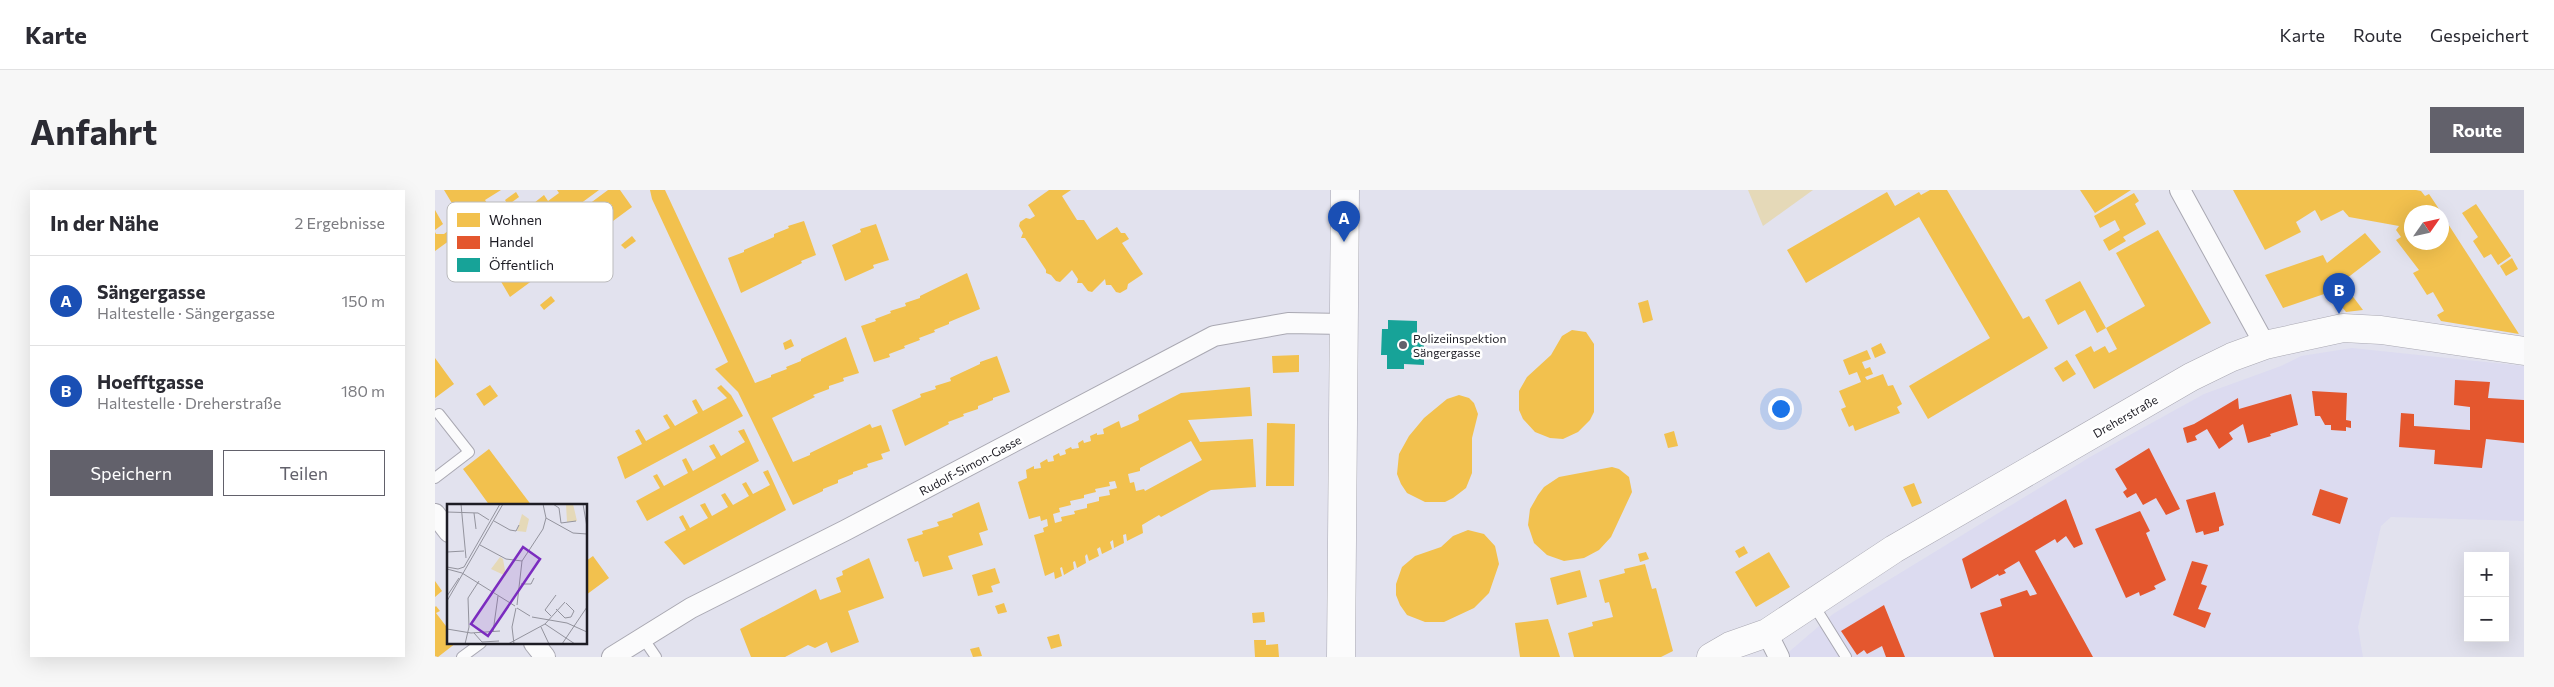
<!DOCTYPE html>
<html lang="de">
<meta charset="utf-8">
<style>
body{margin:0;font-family:Commissioner,sans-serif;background:#f7f7f7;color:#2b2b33}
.controls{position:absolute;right:15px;bottom:15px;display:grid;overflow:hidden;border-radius:0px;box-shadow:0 5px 20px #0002}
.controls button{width:45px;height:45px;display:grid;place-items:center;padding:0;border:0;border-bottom:1px solid #e1e1e2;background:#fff;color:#2b2b33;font:25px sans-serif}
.compass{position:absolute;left:1969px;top:15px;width:45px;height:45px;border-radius:50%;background:#fff;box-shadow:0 5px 20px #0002;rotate:56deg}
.you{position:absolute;left:1345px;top:218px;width:18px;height:18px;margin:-12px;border:4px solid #fff;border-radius:50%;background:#1a73e8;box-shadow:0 0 0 8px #1a73e833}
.badge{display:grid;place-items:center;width:32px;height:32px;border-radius:50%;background:#62616b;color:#fff;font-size:16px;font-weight:700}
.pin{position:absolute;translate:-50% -41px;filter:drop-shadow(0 1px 2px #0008)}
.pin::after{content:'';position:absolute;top:26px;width:18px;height:15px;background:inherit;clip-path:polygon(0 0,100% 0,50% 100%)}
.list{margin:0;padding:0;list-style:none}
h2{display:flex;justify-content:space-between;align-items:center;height:65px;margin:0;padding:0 20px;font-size:21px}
h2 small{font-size:16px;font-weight:400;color:#7c7c81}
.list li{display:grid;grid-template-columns:32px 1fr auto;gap:15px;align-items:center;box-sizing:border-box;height:90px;padding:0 20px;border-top:1px solid #e1e1e2}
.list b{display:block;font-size:19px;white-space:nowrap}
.list p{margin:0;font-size:16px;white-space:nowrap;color:#7c7c81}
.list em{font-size:16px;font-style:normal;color:#7c7c81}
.actions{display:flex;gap:10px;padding:15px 20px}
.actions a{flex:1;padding:11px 0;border:1px solid #62616b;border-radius:0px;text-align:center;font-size:18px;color:#62616b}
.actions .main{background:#62616b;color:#fff}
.map{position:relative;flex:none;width:2089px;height:467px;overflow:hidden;border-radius:0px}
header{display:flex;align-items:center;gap:30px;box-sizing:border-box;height:70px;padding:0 25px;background:#fff;border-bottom:1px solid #e1e1e2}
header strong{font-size:24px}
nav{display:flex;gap:28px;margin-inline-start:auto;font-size:18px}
.intro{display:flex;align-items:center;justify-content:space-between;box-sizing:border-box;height:120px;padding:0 30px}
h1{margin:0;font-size:35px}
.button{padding:12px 22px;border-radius:0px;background:#62616b;color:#fff;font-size:18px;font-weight:700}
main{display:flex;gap:30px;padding:0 30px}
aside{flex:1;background:#fff;border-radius:0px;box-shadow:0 5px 20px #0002}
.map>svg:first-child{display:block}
.built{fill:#dcdbf0}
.green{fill:#e5d9b8}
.homes{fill:#f2c14e;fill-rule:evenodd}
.shops{fill:#e4572e}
.public{fill:#17a398}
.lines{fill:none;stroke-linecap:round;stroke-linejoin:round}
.lane-casing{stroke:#a9a8b2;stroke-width:12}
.street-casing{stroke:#a9a8b2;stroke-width:22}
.secondary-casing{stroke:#a9a8b2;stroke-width:29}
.lane{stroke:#fbfbfc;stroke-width:10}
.street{stroke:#fbfbfc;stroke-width:20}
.secondary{stroke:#fbfbfc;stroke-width:28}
.poi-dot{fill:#62616b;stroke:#fff;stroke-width:2}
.labels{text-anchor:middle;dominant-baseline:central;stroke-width:5;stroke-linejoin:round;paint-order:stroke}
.poi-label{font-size:12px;fill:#1d1c24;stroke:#fff;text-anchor:start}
.street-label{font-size:12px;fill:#1d1c24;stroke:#fff}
.inset-road{fill:none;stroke:#93939d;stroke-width:1}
.view{fill:#7b2cbf;fill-opacity:0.15;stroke:#7b2cbf;stroke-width:2.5}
.inset-edge{fill:none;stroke:#1d1c24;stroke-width:2.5}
.key{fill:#fff;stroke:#bbbbbd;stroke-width:1}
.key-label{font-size:14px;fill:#1d1c24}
</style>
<header>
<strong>Karte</strong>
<nav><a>Karte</a><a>Route</a><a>Gespeichert</a></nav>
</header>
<div class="intro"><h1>Anfahrt</h1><a class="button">Route</a></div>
<main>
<aside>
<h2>In der Nähe<small>2 Ergebnisse</small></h2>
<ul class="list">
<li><span class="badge" style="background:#1a4fb4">A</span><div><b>Sängergasse</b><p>Haltestelle · Sängergasse</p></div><em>150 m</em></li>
<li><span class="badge" style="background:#1a4fb4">B</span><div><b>Hoefftgasse</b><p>Haltestelle · Dreherstraße</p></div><em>180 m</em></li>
</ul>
<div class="actions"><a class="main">Speichern</a><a>Teilen</a></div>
</aside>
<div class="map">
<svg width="2089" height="467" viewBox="0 0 2089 467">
<rect width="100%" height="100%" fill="#e2e2ee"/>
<path class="built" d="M1917,158L2089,176V331L1956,327L1946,336L1923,437L1928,467H1348L1398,424L1655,267L1769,204L1846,176L1866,166Z"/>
<path class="green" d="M1313,0H1378L1328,36Z"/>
<path class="homes" d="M9,0H66L50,10L52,13L49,19H44L41,24L35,23L33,20L24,25Z
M122,0H164L58,78L46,61L53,56L50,53L59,47L61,50L72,42L68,36L83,25L87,31L98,22L94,17L109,5L113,11L124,3Z
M173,0H185L197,17L75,107L61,83Z
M215,0H230L320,193L336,187V185L352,179L351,177L366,171V169L411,147L424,183L408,188L409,191L394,196V199L378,205L380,207L337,228L358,272L375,265V263L435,234L437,238L446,235L455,261L446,264L448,269L432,274L433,277L418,282V284L403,290V293L388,299V301L358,315L303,202L280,179L293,172L217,9Z
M614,0H636L627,6L642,30H649L662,50L682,37L686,43H690L694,49L687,53L708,84L693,94L692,99L685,103L681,102L676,95H671L670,89L657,102L653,101L647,93H642L643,89L637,80L625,92L621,91L616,85L611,83V80L590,48H586L588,43L584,36L585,32L591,28L595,29L600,26L593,15Z
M1495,0H1512L1588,129L1594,126L1613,158L1493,229L1474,196L1555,148L1484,27L1371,93L1352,60L1452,2L1460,16L1484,2L1486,5Z
M1645,0H1696L1660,23Z
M1798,0H1981L1986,1L1990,6L1994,4L2006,22H1976V52H2006V23L2084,144L2006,131L2002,125L2009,121L1998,102L1992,105L1978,83L1984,80L1961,50L1966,47L1961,40L1964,36L1914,27L1908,20L1886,31L1880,20L1861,32L1866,42L1830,60Z
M81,2L84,7L73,15L70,10Z
M1699,3L1704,11L1700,14L1711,34L1688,47L1691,51L1674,61L1668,50L1685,40L1680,30L1665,38L1659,26Z
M2041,14L2076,66L2063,75L2056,64L2049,68L2038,51L2043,47L2027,23Z
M0,20L8,34L0,40Z
M369,31L381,65L366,71L367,73L306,103L293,68L309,62V60L339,47V44L354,38L353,36Z
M441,34L454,70L438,75L439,78L410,91L397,55L426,42L425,39Z
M1723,40L1776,133L1659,199L1640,165L1656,156L1659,162L1670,156L1674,163L1682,159L1671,138L1710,116L1681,63Z
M13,41L18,48L0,61V42L1,44H9Z
M1930,43L1946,62L1907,92L1928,120L1911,122L1895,102L1848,118L1830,85L1888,65L1892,73Z
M197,46L201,51L190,59L186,55Z
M2077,68L2083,79L2071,86L2065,76Z
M532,83L545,119L514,132V134L499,140L500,142L484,148L485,150L469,156L470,158L454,164L455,167L439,172L426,136L441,131L440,129L456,123L455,121L471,116L470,113L485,108V106Z
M1645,91L1671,138L1662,143L1650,120L1623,135L1610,110Z
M116,106L120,111L109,120L105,115Z
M1213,110L1218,130L1208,133L1203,113Z
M1137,140L1151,142L1159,154V222L1155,230L1143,242L1128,249L1115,248L1100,242L1088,229L1084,220V201L1092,187L1116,165L1127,146Z
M356,149L359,156L350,160L348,153Z
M1446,153L1451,163L1440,168L1436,158Z
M1432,160L1436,169L1427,172L1430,179L1435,177L1438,184L1430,187L1432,190L1448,184L1453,196L1458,195L1467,214L1462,217L1465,223L1420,241L1418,235L1414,237L1406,219L1411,217L1404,201L1426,192L1422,182L1414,185L1408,170Z
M864,165V182L838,183L837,166Z
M562,166L575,202L558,208V210L543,216V219L528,224L529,226L513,232L514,234L470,256L457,220L486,207L485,204L501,199L500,196L516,191L515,188L545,174V172Z
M0,168L19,194L0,208Z
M1632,170L1641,184L1628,192L1619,178Z
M55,195L63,206L49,216L41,204Z
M286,195L296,205L308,226L190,289L182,267L207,254L200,241L204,239L211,251L235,238L228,226L232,224L240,236L263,223L257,211L261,209L268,221L292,208L282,198Z
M815,197L817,226L753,230L765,252L818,249L821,297L776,300L726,327L724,325L707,335L708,343L692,351L691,344L688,345L689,353L679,358L678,350L675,352L677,359L667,364L665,357L662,359L664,366L654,371L652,364L650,366L651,373L642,378L640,371L638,372L639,379L629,385L627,377L625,378L627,386L620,389L619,382L610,386L599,345L609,342L608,338L613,336L612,329L606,331L605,326L594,329L583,292L592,288L591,280L599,276V279L606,278L605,273L612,269L613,272L619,271L618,266L624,263L625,266L631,264L630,260L636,257L637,259L644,258L643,253L648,250L649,253L656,251L655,246L662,243V245L669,244L668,239L684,231L686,238L696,234L704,230L703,225L746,203ZM756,251L767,270L710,301L709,299L701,301L699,292L695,293L693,284L705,281V278ZM680,291L682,298L674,300L675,305L664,307V311L652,314V318L639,321L640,324L626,327L627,331L620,333L618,324L625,322L624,318L636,315L635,311L649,308V305L661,302L660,299L675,296L674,292Z
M1024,205L1034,208L1039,213L1043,224L1037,248V283L1031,298L1018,308L1010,312H990L972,303L966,294L962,284L964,264L974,246L989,228L1012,209Z
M832,233L860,234L859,296H831Z
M309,239L324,271L212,331L201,311L225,298L218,286L222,284L229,296L253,283L247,270L251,268L258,281L281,268L274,256L279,254L286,266L310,252L303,241Z
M1239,241L1243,256L1233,258L1229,244Z
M54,259L63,271L97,316H55L37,291L28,279Z
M1177,277L1184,279L1194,287L1197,302L1176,347L1164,360L1149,368L1129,371L1112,365L1099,353L1093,335L1095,319L1103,305L1109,297L1124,287Z
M333,280L351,320L249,375L229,352L251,340L244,327L248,325L255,338L273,328L265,315L270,313L277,326L293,317L286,305L290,303L298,315L314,306L307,294L311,292L318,304L335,295L328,282Z
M1479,293L1487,313L1477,317L1468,297Z
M544,312L553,340L544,343L548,355L513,366L518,379L488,387L483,371L480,372L472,349L488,344L487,341L504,336L502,332L518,327L517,324Z
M1033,340L1049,344L1060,356L1064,374L1054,403L1039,418L1009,432H990L972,425L965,415L961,405V394L967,377L980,366L1006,357L1018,346Z
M1309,356L1313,363L1304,368L1300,361Z
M1211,362L1214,369L1205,372L1203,364Z
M1334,362L1355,397L1321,417L1300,382Z
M158,366L174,388L151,405V371Z
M434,368L449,408L413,421L424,452L396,463L392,452L380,458L373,455L350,467H316L305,439L381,399L385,410L406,402L401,388L408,385L407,381Z
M1210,374L1217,399L1221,398L1238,461L1226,467H1139L1133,443L1158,436L1157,432L1178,427L1174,412L1170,413L1164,390L1190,383L1189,379Z
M560,378L565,393L556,396L558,402L543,406L537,385Z
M1145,380L1152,407L1122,415L1115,388Z
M0,391L7,401L0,407Z
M569,413L572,422L563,424L560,416Z
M1,416L5,421L1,423L14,440V453H21L3,467L0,466V417Z
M829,422L830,432L818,433L817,423Z
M1113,429L1125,467H1085L1080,433Z
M624,444L627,456L616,459L612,447Z
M819,450H831V455L843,454L844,467H820Z
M544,457L547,466L538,467L535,459Z"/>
<path class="shops" d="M2020,190L2055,192L2053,208L2089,210V253L2051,249L2047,278L1999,274L2000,260L1964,257L1966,223L1979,224V236L2035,240V217L2019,215Z
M1877,201L1912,203L1911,230L1916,231V238L1911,237V241L1896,240V235H1890L1885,226H1880Z
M1856,204L1863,235L1835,244L1836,246L1813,253L1808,234L1794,243L1798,249L1784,259L1772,239L1760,246L1762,250L1752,253L1748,238L1759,234L1803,208L1804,219Z
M1714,258L1745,319L1731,325L1721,308L1708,315L1701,303L1692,308L1688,302L1692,299L1680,279Z
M1885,299L1913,308L1905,334L1877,325Z
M1780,302L1789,335L1784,337V341L1769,345L1768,341L1761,343L1751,310Z
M1631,309L1648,354L1639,358L1631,346L1622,353L1620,349L1600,361L1658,467H1559L1545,423L1567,416L1565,409L1592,400L1595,406L1602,404L1584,371L1569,380L1571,383L1564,386L1563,384L1536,399L1527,369Z
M1705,321L1715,341L1711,343L1731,390L1719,396L1721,399L1705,406L1704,402L1691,408L1660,339Z
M1757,371L1773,375L1766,394L1772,396L1763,419L1776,423L1770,438L1738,425Z
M1449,415L1470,467H1451L1447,456L1432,464L1429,460L1422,465L1406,441Z"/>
<path class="public" d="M953,130L982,131V145H989V175L969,174V179H952V165H946L947,139H953Z"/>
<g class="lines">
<defs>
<path id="lane" d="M0,288L34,262L4,224
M1378,414L1411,467
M208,448L221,467
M27,467L46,453"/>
<path id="street" d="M1745,0L1830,155
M0,324L14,342
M1332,443L1344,467
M99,453L110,467
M177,467L256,418L411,340L779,146L853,133L909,134"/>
<path id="secondary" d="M906,467L910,0
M1276,467L1295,456L1332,443L1459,359L1756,187L1797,167L1830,155L1908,138L1946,140L2089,161"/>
</defs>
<use href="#lane" class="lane-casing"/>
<use href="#street" class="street-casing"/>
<use href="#secondary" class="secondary-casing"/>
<use href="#lane" class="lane"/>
<use href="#street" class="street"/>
<use href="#secondary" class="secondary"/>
</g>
<circle class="poi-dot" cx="968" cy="155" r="5"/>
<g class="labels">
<g class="poi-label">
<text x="978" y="148">Polizeiinspektion<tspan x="978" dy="14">Sängergasse</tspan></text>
</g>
<g class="street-label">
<text transform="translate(1690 226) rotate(-30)">Dreherstraße</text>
<text transform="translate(535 275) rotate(-28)">Rudolf-Simon-Gasse</text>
</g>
</g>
<g transform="translate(12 314)">
<rect width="140" height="140" fill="#e2e2ee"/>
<path d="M119,0H126L130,17L120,18ZM75,10L82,15L79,28L70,27ZM53,53L56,55L59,72L44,65Z" fill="#e5d9b8"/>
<path class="inset-road" d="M14,0L19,54M106,0L112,4L114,19L129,17M136,0L140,23M0,8L31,9L42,16M27,9L29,25M99,14L126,29L140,30M47,17L63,26L69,27L72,21M33,41L59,55L75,57M0,48L17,47M0,63L11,65L17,63L53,0M0,65L15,69M15,69L68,102M74,80H84L87,74M0,92L12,74M0,97L56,0M70,101L75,57L96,25L99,14L96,0M70,104L83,112M109,105L118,114L124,113L127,107L119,99M104,112L98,106L109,91M85,113L120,119L140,128M98,120L128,140M94,123L102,140M0,125L24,129L53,127M46,128L51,92M27,129L35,138L52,137M18,140L22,123L21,94L32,77M61,140L98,120L118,98M67,140L65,123L69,104M115,140L140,103"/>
<path class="view" d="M76,43L93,55L41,132L24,120Z"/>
<rect width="140" height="140" class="inset-edge"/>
</g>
<rect x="12" y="12" width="166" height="80" rx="8" class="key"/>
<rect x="22" y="23" width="23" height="14" fill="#f2c14e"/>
<rect x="22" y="46" width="23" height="13" fill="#e4572e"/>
<rect x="22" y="68" width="23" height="14" fill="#17a398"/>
<g class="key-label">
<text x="54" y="35">Wohnen</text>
<text x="54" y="57">Handel</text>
<text x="54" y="80">Öffentlich</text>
</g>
</svg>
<div class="controls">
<button>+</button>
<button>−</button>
</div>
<svg class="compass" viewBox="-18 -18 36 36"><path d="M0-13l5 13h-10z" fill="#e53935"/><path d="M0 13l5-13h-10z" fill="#7c7c81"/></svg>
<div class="you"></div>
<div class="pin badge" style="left:909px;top:52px;background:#1a4fb4">A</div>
<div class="pin badge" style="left:1904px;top:124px;background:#1a4fb4">B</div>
</div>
</main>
